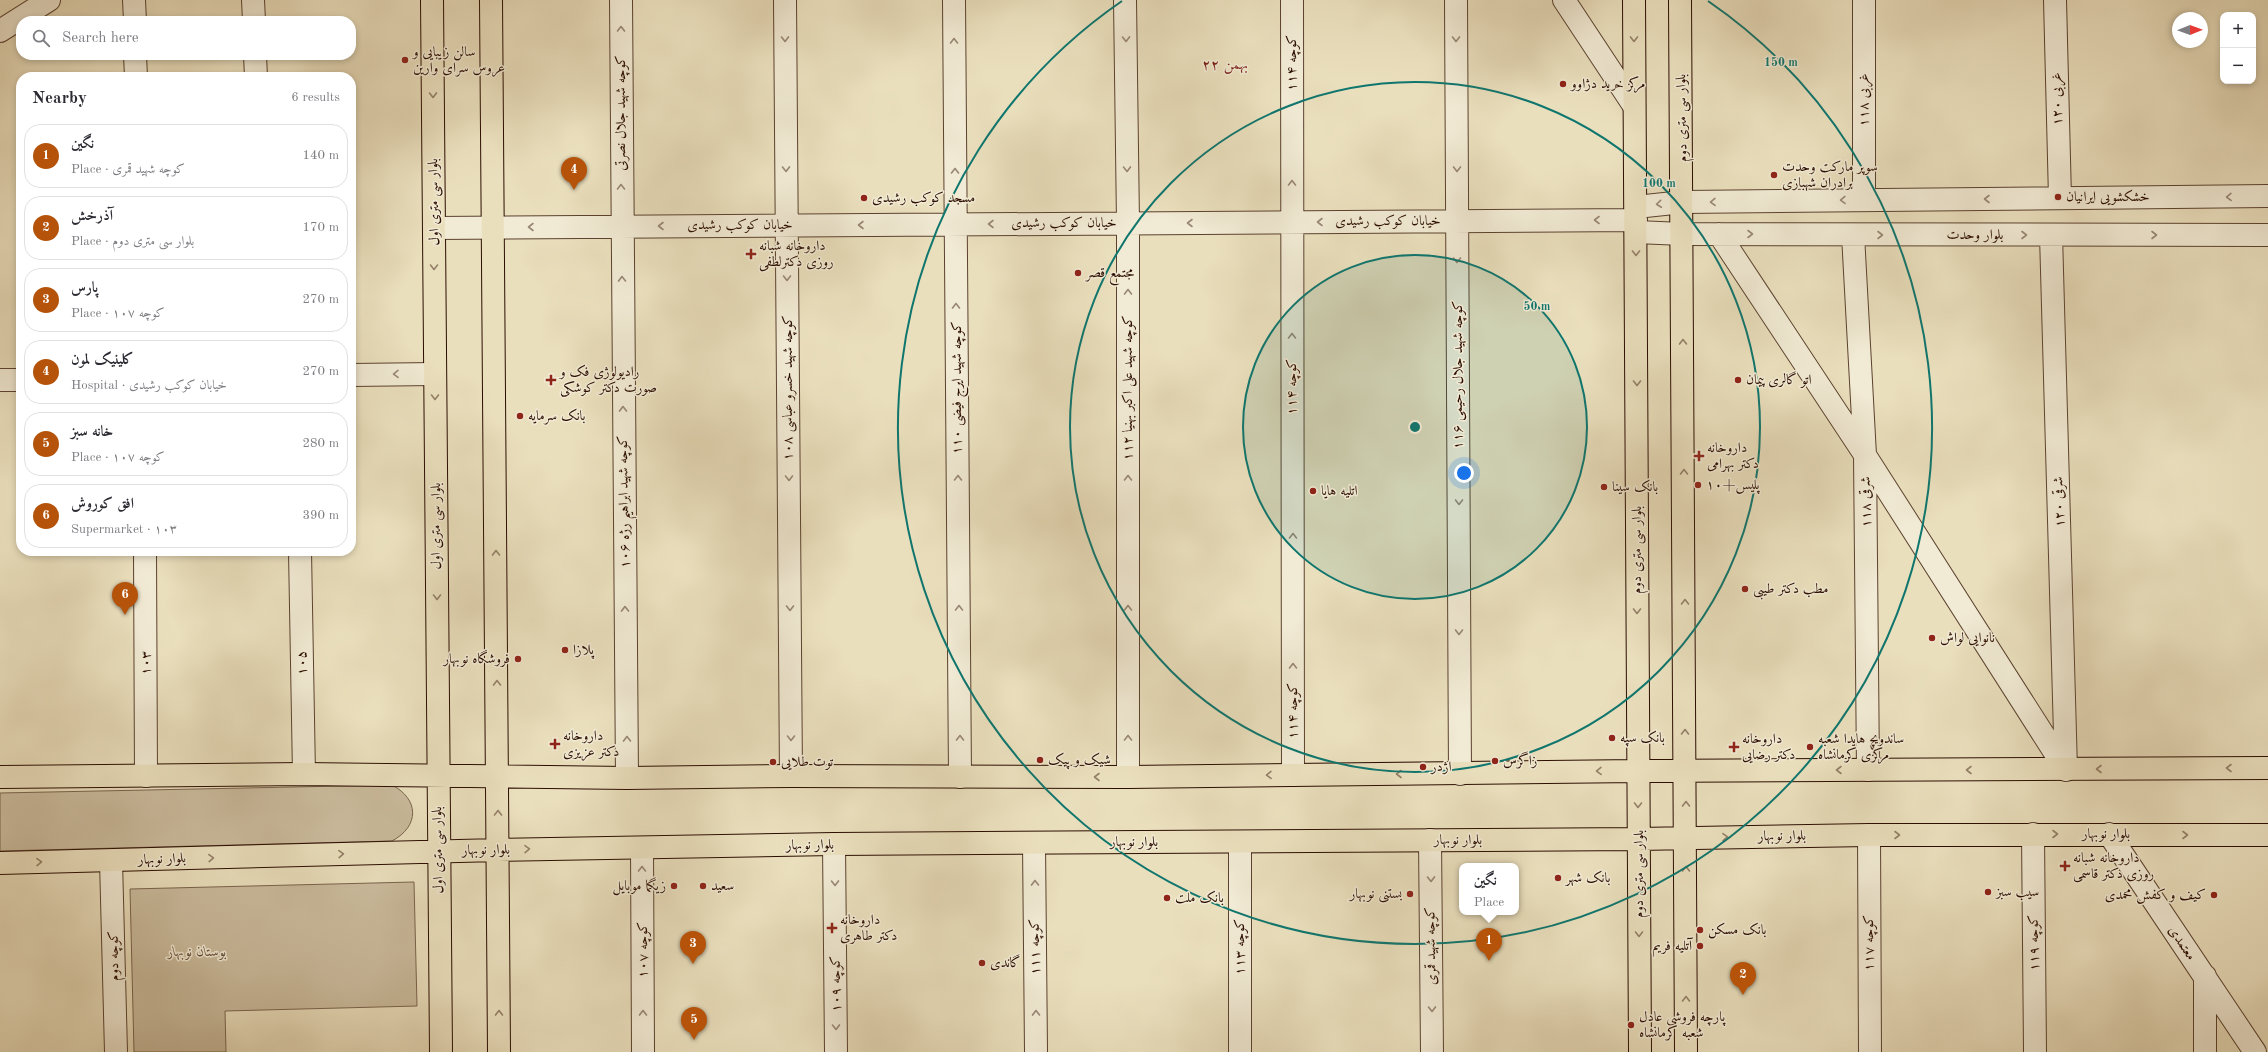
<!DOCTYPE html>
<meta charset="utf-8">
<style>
body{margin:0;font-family:"Old Standard TT",Amiri,serif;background:#f7f7f7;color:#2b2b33}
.controls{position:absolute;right:12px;top:12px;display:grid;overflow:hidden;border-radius:8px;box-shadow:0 2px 6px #0003}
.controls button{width:36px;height:36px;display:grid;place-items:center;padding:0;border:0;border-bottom:1px solid #e1e1e2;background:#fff;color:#2b2b33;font:20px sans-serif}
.compass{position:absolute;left:2172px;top:12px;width:36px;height:36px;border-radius:50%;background:#fff;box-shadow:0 2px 6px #0003;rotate:89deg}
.you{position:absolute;left:1464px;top:473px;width:14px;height:14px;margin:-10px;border:3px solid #fff;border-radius:50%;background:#1a73e8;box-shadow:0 0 0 6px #1a73e833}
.badge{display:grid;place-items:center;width:26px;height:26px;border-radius:50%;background:#b45309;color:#fff;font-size:13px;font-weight:700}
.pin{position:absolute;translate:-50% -33px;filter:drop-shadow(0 1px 2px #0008)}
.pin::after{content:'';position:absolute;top:21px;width:14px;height:12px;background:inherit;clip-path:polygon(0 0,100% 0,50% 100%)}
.popup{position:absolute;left:1459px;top:863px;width:60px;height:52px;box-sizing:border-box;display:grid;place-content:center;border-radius:8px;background:#fff;filter:drop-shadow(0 1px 3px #0005);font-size:13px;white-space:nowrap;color:#7c7c81}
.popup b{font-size:15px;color:#2b2b33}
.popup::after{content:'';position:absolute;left:50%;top:100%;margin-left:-8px;border:8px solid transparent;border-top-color:#fff}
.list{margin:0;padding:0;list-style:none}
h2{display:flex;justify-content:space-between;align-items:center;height:52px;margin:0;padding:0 16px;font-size:17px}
h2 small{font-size:13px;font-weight:400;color:#7c7c81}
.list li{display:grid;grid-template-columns:26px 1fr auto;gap:12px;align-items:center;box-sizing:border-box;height:64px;margin:0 8px 8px;padding:0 8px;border:1px solid #e1e1e2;border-radius:16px}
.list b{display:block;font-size:15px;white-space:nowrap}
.list p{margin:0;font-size:13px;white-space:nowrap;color:#7c7c81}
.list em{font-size:13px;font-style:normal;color:#7c7c81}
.icon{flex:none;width:22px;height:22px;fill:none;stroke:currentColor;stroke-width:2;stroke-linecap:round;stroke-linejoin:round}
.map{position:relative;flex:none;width:2268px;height:1052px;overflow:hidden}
.search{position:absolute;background:#fff;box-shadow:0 2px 6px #0003;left:16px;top:16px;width:340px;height:44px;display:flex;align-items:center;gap:10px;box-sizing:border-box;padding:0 14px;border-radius:16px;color:#7c7c81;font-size:15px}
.panel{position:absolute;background:#fff;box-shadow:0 2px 6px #0003;left:16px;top:72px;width:340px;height:484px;border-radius:16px}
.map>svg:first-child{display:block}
.green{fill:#cabb9d;stroke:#7a644e}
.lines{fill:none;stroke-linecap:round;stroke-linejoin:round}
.minor-casing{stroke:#5b422f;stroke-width:24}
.major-casing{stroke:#2b0d00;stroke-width:24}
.minor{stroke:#f1ead4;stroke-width:22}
.major{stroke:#eadfbd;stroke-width:22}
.oneway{stroke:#988775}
.oneway2{stroke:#948068}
.ring{fill:none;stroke:#0f766e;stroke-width:2}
.poi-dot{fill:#8f2418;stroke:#f1ead4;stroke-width:1.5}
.labels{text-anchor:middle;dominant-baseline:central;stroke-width:3;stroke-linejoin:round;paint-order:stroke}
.poi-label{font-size:14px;fill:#2b0d00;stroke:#f1ead4;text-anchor:start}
.street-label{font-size:14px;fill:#2b0d00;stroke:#f1ead4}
.park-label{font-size:14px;font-style:italic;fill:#634a37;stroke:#f1ead4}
.neighbourhood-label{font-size:15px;fill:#7a1f14;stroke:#f1ead4}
.centre{fill:#0f766e;stroke:#f1ead4;stroke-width:2}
.ring-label{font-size:12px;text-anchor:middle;font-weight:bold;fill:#0f766e;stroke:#f1ead4;stroke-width:3;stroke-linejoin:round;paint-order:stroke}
</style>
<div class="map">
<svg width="2268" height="1052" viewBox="0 0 2268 1052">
<rect width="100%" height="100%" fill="#eadfbd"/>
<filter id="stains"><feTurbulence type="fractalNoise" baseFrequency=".005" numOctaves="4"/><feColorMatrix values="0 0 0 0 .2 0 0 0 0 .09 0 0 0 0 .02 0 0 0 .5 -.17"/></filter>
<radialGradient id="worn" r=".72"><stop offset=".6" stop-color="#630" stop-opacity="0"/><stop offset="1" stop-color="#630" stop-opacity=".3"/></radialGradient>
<path class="green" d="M392,785C419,799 420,826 392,841L0,851V793Z
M414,882L417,1006L225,1011L226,1052H134L130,889Z"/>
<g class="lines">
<defs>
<path id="minor" d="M134,0L135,21
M253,0L254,21
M621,0L627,778
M785,0L791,776
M954,0L960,777
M1125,0L1128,223V777
M1292,0L1293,775
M1456,0L1460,774
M1564,0L1634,106
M1864,0V200
M2055,0L2060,198
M0,31L49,0
M135,55L136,77
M255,55L256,77
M1636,207L1683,202L2268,196
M434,228L1636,220
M1636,232L1683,234L2268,235
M1719,234L1865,455L2066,770
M1853,235L1865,455L1868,770
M2051,235L2066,770
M351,375L435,374
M0,380H21
M145,551L146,776
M300,551L304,774
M2033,834L2035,1052
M2109,834L2255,1052
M1869,835L1870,1052
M1430,840L1432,1052
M1240,842V1052
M1034,843L1036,1052
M834,844L836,1052
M642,848L643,1052
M111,861L116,1052
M2205,976V1052"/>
<path id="major" d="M432,0L441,1052
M491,0L499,1052
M1634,0L1640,1052
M1680,0L1686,1052
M0,777L304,774L627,778L791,776L1128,777L1638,771L2268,768
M0,863L498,850L834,844L1638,839L1869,835H2268"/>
</defs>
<use href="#minor" class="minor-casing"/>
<use href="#major" class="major-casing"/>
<use href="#minor" class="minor"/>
<use href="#major" class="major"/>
</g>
<defs><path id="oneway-chevron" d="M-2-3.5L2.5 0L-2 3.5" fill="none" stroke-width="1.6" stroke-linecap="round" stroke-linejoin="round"/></defs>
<g class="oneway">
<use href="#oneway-chevron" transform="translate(621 29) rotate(-90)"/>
<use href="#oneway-chevron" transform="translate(785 39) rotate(89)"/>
<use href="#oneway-chevron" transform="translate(1126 39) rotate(89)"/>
<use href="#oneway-chevron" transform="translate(1456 39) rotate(90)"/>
<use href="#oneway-chevron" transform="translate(954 41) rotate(-90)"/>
<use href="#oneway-chevron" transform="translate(786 169) rotate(89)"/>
<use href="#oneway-chevron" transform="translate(1127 169) rotate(89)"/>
<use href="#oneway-chevron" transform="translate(1457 169) rotate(90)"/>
<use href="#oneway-chevron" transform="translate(955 171) rotate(-90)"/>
<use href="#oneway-chevron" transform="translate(1292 183) rotate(-90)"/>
<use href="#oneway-chevron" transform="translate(621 187) rotate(-90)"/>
<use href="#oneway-chevron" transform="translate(2229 197) rotate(179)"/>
<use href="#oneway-chevron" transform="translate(1987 199) rotate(180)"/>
<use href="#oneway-chevron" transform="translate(1843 200) rotate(179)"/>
<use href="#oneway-chevron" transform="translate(1713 202) rotate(179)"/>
<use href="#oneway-chevron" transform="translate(1659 204) rotate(174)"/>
<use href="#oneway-chevron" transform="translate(1597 220) rotate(180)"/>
<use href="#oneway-chevron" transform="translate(1320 222) rotate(180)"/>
<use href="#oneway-chevron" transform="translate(1190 223) rotate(180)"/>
<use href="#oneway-chevron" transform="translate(991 224) rotate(180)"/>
<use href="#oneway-chevron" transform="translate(861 225) rotate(180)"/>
<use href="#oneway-chevron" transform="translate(661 226) rotate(180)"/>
<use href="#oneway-chevron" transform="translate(531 227) rotate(180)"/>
<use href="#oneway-chevron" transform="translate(1750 234)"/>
<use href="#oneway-chevron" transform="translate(1880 235)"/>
<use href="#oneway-chevron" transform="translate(2024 235)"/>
<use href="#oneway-chevron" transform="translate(2154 235)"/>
<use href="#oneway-chevron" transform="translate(1457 260) rotate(90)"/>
<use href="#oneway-chevron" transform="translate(787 278) rotate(90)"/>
<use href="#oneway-chevron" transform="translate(622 279) rotate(-91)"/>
<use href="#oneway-chevron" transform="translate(1128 292) rotate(-90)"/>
<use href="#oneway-chevron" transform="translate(956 306) rotate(-90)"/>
<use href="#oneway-chevron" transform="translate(1292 336) rotate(-90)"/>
<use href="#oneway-chevron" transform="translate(396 374) rotate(179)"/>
<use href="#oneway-chevron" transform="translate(623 409) rotate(-91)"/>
<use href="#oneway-chevron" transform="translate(789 478) rotate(90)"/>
<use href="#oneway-chevron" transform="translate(958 478) rotate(-90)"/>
<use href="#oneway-chevron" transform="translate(1128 478) rotate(-90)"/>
<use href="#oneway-chevron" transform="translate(1459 502) rotate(90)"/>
<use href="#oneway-chevron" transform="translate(1293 536) rotate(-90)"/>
<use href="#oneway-chevron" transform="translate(790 608) rotate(90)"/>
<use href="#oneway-chevron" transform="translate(959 608) rotate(-90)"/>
<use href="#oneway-chevron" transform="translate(1128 608) rotate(-90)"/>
<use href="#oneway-chevron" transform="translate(625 609) rotate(-91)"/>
<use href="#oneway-chevron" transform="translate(1459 632) rotate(90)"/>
<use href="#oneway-chevron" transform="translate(1293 666) rotate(-90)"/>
<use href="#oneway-chevron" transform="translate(791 738) rotate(90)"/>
<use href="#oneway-chevron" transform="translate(960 738) rotate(-90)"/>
<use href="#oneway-chevron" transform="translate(1128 738) rotate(-90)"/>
<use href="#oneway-chevron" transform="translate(627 739) rotate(-91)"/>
<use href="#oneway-chevron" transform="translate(642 869) rotate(-90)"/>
<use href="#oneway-chevron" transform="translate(1431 879) rotate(89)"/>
<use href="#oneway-chevron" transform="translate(835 883) rotate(89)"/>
<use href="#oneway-chevron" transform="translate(1035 883) rotate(-91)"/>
<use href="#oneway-chevron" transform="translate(1432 1009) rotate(89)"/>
<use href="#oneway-chevron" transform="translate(643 1013) rotate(-90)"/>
<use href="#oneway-chevron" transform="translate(1036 1013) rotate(-91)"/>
<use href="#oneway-chevron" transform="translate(836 1027) rotate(89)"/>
</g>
<g class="oneway2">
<use href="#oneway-chevron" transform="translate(1634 39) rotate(90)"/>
<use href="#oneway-chevron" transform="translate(433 95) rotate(89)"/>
<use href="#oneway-chevron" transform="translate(1636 253) rotate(90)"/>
<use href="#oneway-chevron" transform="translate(434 267) rotate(90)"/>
<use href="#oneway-chevron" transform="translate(1683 342) rotate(-90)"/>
<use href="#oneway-chevron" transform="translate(1637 383) rotate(90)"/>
<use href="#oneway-chevron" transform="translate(435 397) rotate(90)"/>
<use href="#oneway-chevron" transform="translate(1684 472) rotate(-90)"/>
<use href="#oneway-chevron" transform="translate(496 553) rotate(-91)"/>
<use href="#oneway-chevron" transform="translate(437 597) rotate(90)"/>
<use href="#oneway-chevron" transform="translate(1685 602) rotate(-90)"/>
<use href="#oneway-chevron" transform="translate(1637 611) rotate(90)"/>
<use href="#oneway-chevron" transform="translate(497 683) rotate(-91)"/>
<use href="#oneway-chevron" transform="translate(1685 732) rotate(-90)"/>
<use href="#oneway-chevron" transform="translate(2229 768) rotate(180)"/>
<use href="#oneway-chevron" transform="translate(2099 769) rotate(180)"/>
<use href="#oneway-chevron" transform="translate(1839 770) rotate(180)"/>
<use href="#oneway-chevron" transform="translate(1969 770) rotate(180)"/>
<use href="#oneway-chevron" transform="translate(1599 771) rotate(179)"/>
<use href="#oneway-chevron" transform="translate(1399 774) rotate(180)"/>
<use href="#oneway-chevron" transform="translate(1269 775) rotate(179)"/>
<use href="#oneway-chevron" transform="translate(1097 777) rotate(180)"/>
<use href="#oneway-chevron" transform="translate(1686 804) rotate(-90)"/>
<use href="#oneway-chevron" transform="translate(1638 805) rotate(90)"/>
<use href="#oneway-chevron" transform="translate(498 813) rotate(-90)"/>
<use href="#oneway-chevron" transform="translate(2055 834)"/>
<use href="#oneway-chevron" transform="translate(1897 835)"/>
<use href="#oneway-chevron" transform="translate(2185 835)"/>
<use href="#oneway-chevron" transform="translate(1725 837) rotate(-1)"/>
<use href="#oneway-chevron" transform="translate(527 849) rotate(-1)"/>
<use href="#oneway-chevron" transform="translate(341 854) rotate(-2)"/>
<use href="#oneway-chevron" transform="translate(211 858) rotate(-2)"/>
<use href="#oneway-chevron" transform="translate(39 862) rotate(-1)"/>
<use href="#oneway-chevron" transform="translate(1686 869) rotate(-90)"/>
<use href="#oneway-chevron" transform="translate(1639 934) rotate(90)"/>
<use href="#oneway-chevron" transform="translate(1686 999) rotate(-90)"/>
<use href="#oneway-chevron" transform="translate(499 1013) rotate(-90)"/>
</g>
<circle cx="1415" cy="427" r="172" fill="#0f766e" fill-opacity=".12"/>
<g class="ring">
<circle cx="1415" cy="427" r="172"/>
<circle cx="1415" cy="427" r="345"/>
<path d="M1708 1A517 517 0 1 1 1122 1"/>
</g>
<g class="poi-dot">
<circle cx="405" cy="60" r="4"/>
<circle cx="1563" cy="84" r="4"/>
<circle cx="1774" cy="175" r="4"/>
<circle cx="2058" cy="197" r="4"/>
<circle cx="864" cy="198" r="4"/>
<path d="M749 248h4v4h4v4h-4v4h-4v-4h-4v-4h4z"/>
<circle cx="1078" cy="273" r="4"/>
<path d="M549 374h4v4h4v4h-4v4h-4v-4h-4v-4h4z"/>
<circle cx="1738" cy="380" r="4"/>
<circle cx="520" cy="416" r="4"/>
<path d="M1697 450h4v4h4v4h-4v4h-4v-4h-4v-4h4z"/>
<circle cx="1698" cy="485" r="4"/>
<circle cx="1604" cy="487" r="4"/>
<circle cx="1313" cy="491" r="4"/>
<circle cx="1745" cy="589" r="4"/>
<circle cx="1932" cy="638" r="4"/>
<circle cx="565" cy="650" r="4"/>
<circle cx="518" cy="659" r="4"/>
<circle cx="1612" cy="738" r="4"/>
<path d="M553 738h4v4h4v4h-4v4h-4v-4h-4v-4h4z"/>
<path d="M1732 741h4v4h4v4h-4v4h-4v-4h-4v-4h4z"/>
<circle cx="1810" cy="747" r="4"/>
<circle cx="1040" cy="760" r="4"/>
<circle cx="1495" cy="761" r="4"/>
<circle cx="773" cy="762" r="4"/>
<circle cx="1423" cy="767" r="4"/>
<path d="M2063 860h4v4h4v4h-4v4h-4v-4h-4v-4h4z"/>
<circle cx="1558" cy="878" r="4"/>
<circle cx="674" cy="886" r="4"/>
<circle cx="703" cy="886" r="4"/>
<circle cx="1988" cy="892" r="4"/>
<circle cx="1410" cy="894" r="4"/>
<circle cx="2214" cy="895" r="4"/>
<circle cx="1167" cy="898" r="4"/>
<path d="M830 922h4v4h4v4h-4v4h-4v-4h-4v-4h4z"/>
<circle cx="1700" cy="930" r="4"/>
<circle cx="1700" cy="946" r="4"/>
<circle cx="982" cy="963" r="4"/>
<circle cx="1631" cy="1025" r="4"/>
</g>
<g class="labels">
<g class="poi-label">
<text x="413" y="52">سالن زیبایی‌ و<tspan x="413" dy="16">عروس سرای وارین</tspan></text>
<text x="1571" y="84">مرکز خرید دژاوو</text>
<text x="1782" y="167">سوپر مارکت وحدت<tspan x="1782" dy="16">برادران شهبازی</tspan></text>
<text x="2066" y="197">خشکشویی ایرانیان</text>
<text x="872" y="198">مسجد کوکب رشیدی</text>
<text x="759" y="246">داروخانه شبانه<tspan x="759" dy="16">روزی دکترلطفی</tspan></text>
<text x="1086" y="273">مجتمع قصر</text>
<text x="560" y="372">رادیولوژی فک و<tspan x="560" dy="16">صورت دکتر کوشکی</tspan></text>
<text x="1746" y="380">اتو گالری پیمان</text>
<text x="528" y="416">بانک سرمایه</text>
<text x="1707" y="448">داروخانه<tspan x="1707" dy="16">دکتر بهرامی</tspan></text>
<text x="1706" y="485">پلیس+۱۰</text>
<text x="1612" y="487">بانک سینا</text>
<text x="1321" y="491">اتلیه هایا</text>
<text x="1753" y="589">مطب دکتر طیبی</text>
<text x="1940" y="638">نانوایی لواش</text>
<text x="573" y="650">پلازا</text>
<text x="510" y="659" text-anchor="end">فروشگاه نوبهار</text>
<text x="563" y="736">داروخانه<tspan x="563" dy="16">دکتر عزیزی</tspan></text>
<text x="1620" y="738">بانک سپه</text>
<text x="1742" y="739">داروخانه<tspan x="1742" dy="16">دکتر رضایی</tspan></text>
<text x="1818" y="739">ساندویچ هایدا شعبه<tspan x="1818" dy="16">مرکزی کرمانشاه</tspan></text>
<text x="1048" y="760">شیک و پیک</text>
<text x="1503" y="761">زاگرس</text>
<text x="781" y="762">توت طلایی</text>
<text x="1431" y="767">اژدر</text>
<text x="2073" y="858">داروخانه شبانه<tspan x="2073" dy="16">روزی دکتر قاسمی</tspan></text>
<text x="1566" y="878">بانک شهر</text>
<text x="666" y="886" text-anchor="end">زیگما موبایل</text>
<text x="711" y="886">سعید</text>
<text x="1996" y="892">سیب سبز</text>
<text x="1402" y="894" text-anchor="end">بستنی نوبهار</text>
<text x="2206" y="895" text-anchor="end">کیف و کفش محمدی</text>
<text x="1175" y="898">بانک ملت</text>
<text x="840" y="920">داروخانه<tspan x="840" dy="16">دکتر طاهری</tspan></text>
<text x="1708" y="930">بانک مسکن</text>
<text x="1692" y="946" text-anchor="end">آتلیه فریم</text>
<text x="990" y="963">گاندی</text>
<text x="1639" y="1017">پارچه فروشی عادل<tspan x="1639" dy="16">شعبه کرمانشاه</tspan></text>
</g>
<g class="street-label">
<text transform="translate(1292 63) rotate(-90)">کوچه ۱۱۴</text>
<text transform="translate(2057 99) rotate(-91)">۱۲۰ غربی</text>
<text transform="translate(1864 100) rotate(-90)">۱۱۸ غربی</text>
<text transform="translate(621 113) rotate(-90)">کوچه شهید جلال نصرتی</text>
<text transform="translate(1682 118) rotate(-91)">بلوار سی متری دوم</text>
<text transform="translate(434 202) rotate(-91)">بلوار سی متری اول</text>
<text x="1388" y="221">خیابان کوکب رشیدی</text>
<text x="1064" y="223">خیابان کوکب رشیدی</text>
<text x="740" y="225">خیابان کوکب رشیدی</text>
<text x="1975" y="235">بلوار وحدت</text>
<text transform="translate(1458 375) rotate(-90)">کوچه شهید جلال رحیمی ۱۱۶</text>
<text transform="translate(1292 387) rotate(-90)">کوچه ۱۱۴</text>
<text transform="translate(788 388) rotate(-90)">کوچه شهید خسرو عباسی ۱۰۸</text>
<text transform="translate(957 388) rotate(-90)">کوچه شهید ایرج فیضی ۱۱۰</text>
<text transform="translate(1128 388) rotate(-90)">کوچه شهید علی اکبر بهنیا ۱۱۲</text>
<text transform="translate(624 502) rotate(-91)">کوچه شهید ابراهیم رژه ۱۰۶</text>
<text transform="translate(1866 502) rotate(-91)">۱۱۸ شرقی</text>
<text transform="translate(2059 502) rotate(-92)">۱۲۰ شرقی</text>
<text transform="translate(436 526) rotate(-90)">بلوار سی متری اول</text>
<text transform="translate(1637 550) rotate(-90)">بلوار سی متری دوم</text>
<text transform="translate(146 663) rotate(-90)">۱۰۳</text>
<text transform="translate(302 663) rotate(-91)">۱۰۵</text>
<text transform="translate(1293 711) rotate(-90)">کوچه ۱۱۴</text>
<text x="2106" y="834">بلوار نوبهار</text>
<text transform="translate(1782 836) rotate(-1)">بلوار نوبهار</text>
<text x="1458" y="840">بلوار نوبهار</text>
<text x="1134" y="842">بلوار نوبهار</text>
<text transform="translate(810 845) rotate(-1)">بلوار نوبهار</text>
<text transform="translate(438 850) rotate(-91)">بلوار سی متری اول</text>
<text transform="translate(486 850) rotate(-1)">بلوار نوبهار</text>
<text transform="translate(162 859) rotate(-2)">بلوار نوبهار</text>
<text transform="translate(1639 874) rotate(-90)">بلوار سی متری دوم</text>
<text transform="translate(1869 943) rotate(-90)">کوچه ۱۱۷</text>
<text transform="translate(2034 943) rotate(-91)">کوچه ۱۱۹</text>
<text transform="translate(2182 943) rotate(56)">معتمدی</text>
<text transform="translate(1431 946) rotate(-91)">کوچه شهید قمری</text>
<text transform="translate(1035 947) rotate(-91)">کوچه ۱۱۱</text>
<text transform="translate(1240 947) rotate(-90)">کوچه ۱۱۳</text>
<text transform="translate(643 950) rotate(-90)">کوچه ۱۰۷</text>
<text transform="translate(114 956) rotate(-91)">کوچه دوم</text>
<text transform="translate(836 984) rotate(-91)">کوچه ۱۰۹</text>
</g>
<g class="park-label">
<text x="197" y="952">بوستان نوبهار</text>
</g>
<g class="neighbourhood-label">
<text x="1225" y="65">۲۲ بهمن</text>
</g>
</g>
<circle cx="1415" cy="427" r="6" class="centre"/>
<g class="ring-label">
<text x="1781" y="66">150 m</text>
<text x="1659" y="187">100 m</text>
<text x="1537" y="310">50 m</text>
</g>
<rect width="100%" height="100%" filter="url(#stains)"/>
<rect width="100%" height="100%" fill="url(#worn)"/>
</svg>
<div class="controls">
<button>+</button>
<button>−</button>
</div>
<svg class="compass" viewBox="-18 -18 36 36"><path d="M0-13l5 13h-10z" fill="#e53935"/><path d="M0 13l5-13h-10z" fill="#7c7c81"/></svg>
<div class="you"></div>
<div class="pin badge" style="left:1489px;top:961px">1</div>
<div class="popup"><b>نگین</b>Place</div>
<div class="pin badge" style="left:1743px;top:995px">2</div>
<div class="pin badge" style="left:693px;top:964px">3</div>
<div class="pin badge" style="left:574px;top:190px">4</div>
<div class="pin badge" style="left:694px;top:1040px">5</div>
<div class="pin badge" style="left:125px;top:615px">6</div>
<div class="search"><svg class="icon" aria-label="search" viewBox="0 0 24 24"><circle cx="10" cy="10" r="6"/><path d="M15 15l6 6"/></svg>Search here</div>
<section class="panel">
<h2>Nearby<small>6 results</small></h2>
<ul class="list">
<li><span class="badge">1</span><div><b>نگین</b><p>Place · کوچه شهید قمری</p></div><em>140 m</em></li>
<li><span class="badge">2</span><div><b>آذرخش</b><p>Place · بلوار سی متری دوم</p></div><em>170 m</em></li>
<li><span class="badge">3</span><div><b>پارس</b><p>Place · کوچه ۱۰۷</p></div><em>270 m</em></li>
<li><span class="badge">4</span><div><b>کلینیک لمون</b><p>Hospital · خیابان کوکب رشیدی</p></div><em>270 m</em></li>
<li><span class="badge">5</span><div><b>خانه سبز</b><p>Place · کوچه ۱۰۷</p></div><em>280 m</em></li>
<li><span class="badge">6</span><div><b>افق کوروش</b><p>Supermarket · ۱۰۳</p></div><em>390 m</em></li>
</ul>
</section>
</div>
